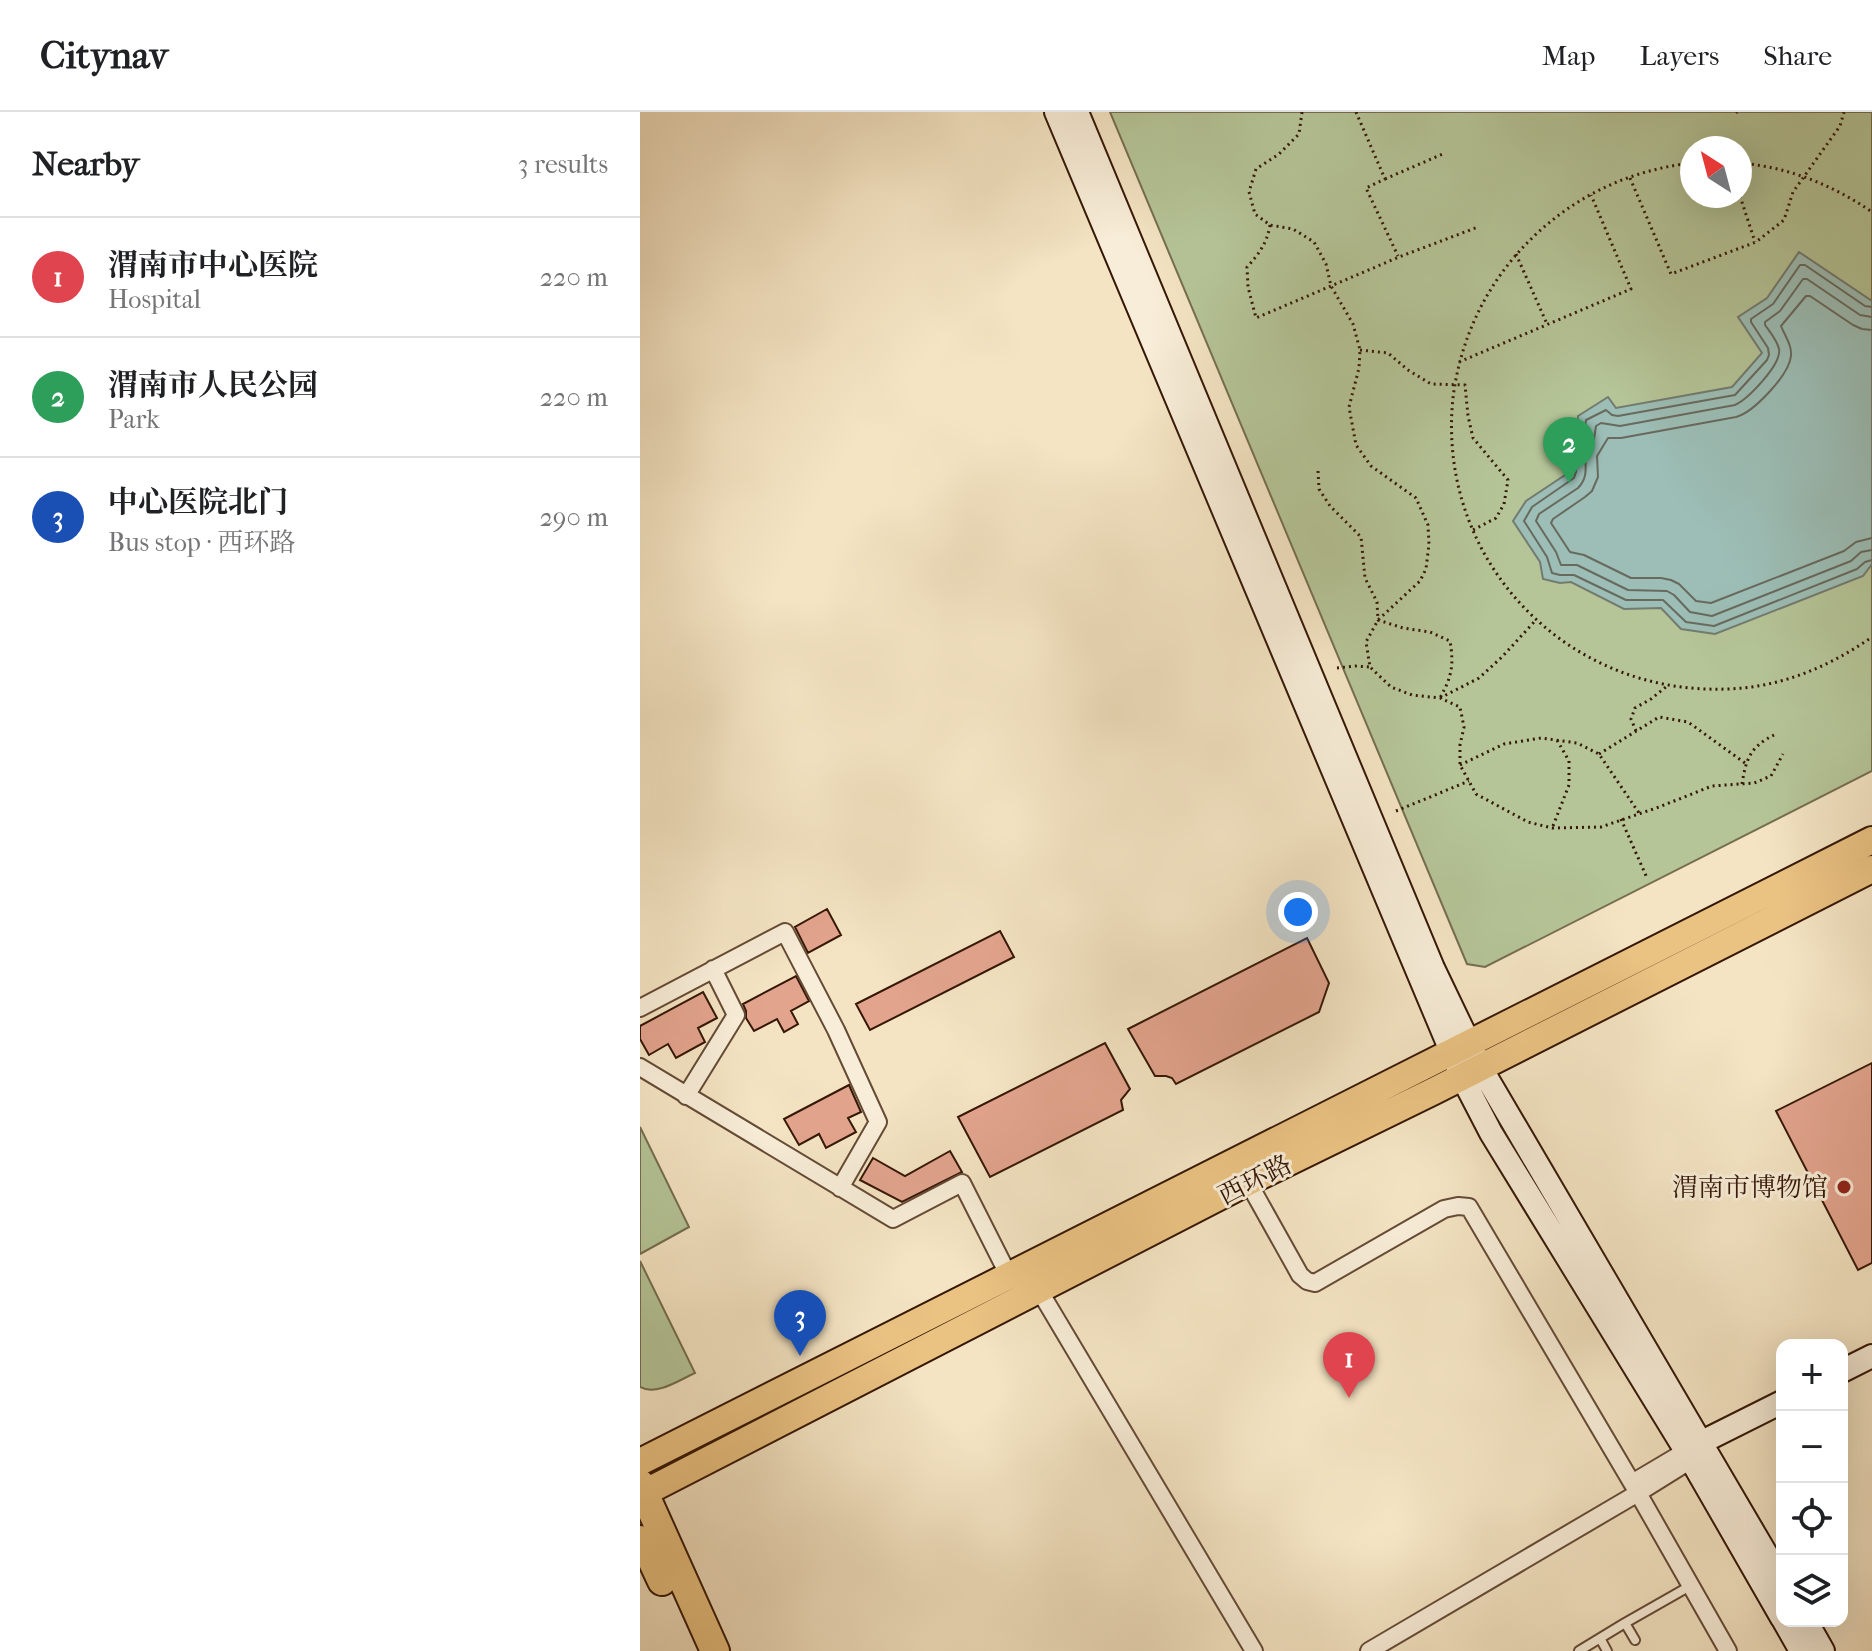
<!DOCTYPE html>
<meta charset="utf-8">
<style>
body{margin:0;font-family:"IM FELL French Canon","Noto Serif SC",serif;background:#f2f2f2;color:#202124}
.controls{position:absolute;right:24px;bottom:24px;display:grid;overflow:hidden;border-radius:16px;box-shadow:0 8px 32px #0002}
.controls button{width:72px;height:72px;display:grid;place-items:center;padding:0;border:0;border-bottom:2px solid #e0e0e0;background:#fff;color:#202124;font:40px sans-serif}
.compass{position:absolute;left:1040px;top:24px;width:72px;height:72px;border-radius:50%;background:#fff;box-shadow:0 8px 32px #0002;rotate:324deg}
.you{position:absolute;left:658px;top:800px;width:28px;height:28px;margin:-20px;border:6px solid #fff;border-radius:50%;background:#1a73e8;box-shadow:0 0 0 12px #1a73e833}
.badge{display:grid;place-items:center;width:52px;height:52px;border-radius:50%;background:#d93025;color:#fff;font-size:26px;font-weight:700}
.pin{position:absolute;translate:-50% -66px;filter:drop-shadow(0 2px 4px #0008)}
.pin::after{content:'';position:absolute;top:42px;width:28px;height:24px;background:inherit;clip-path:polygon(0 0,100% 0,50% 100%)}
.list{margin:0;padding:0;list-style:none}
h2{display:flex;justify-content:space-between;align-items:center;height:104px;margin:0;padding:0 32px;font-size:34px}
h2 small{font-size:26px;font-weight:400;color:#757577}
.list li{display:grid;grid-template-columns:52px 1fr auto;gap:24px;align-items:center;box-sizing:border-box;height:120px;padding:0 32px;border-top:2px solid #e0e0e0}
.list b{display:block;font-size:30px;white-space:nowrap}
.list p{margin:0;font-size:26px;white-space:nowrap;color:#757577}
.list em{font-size:26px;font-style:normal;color:#757577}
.icon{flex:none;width:44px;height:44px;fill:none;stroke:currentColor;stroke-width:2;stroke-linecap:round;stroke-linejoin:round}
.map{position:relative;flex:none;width:1232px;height:1539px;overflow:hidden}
header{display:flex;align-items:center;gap:48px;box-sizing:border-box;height:112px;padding:0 40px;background:#fff;border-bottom:2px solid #e0e0e0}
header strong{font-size:38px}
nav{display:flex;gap:44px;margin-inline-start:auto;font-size:28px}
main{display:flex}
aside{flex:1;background:#fff}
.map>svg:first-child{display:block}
.green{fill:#b5c598;stroke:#756e4f;stroke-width:2;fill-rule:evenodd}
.water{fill:#9cbeb6;stroke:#737b70;stroke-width:2}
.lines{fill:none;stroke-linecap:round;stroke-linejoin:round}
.shore{stroke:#686a5e;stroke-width:2}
.building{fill:#e3a48e;stroke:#351706;stroke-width:2}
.lane-casing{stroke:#654a35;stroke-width:12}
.street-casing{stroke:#654a35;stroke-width:20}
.secondary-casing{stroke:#351706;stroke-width:26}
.primary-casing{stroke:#351706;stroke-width:30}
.highway-casing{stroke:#351706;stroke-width:32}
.path{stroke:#351706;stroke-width:3;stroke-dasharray:2 4;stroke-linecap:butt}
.lane{stroke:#f8edd8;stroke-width:8}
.street{stroke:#f8edd8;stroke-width:16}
.secondary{stroke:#f8edd8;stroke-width:22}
.primary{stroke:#eac282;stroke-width:26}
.highway{stroke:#eac282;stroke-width:28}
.poi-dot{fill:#8f2418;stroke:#f8edd8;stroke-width:3}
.labels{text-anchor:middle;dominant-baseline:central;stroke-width:6;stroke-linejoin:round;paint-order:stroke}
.street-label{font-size:26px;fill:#351706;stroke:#f8edd8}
.poi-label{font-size:26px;fill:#351706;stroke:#f8edd8;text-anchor:end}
</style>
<header>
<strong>Citynav</strong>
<nav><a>Map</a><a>Layers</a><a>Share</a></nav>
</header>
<main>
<aside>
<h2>Nearby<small>3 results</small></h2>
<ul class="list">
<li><span class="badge" style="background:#e0444e">1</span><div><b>渭南市中心医院</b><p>Hospital</p></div><em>220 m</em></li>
<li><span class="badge" style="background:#2e9e5b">2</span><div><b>渭南市人民公园</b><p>Park</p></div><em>220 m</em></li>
<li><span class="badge" style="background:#1a4fb4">3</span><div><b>中心医院北门</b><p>Bus stop · 西环路</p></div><em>290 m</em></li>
</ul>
</aside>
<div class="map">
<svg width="1232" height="1539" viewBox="0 0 1232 1539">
<rect width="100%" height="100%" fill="#f4e4c3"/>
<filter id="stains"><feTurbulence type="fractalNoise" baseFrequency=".0025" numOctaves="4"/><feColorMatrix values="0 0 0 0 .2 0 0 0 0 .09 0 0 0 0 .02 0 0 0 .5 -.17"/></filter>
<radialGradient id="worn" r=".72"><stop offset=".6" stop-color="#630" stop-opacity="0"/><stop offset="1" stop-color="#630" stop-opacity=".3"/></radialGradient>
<path class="green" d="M470,0H1232V659L845,855L827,852ZM1052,36H1100V84H1052Z
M0,1015L49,1115L0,1142Z
M0,1149L55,1261C39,1268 17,1284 0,1275Z"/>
<path class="water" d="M1159,140L1232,189V452L1223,464L1075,522L1041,517L1021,496L984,497L931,470L920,471L903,467L900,450L873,409L886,389L928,361L925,331L937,321L938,304L968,285L976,296L1092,275L1122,241L1098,205L1127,186Z"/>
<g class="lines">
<path class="shore" d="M1232,195L1225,194L1165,153H1160L1133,192L1111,207V210L1128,236L1129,243L1127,248L1095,283L978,304L972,303L966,298L946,308L944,323L934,335L936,360L934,366L892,395L884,409L907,445L912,461L920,463H934L986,488H1023L1046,510L1074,514L1217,457L1225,450L1232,448
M1232,205L1220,203L1167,167H1163L1140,199L1125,210V213C1130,220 1137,228 1139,237C1142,252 1108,287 1095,293L980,314L961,311L956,314L954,327L945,339C945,353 949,365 938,376L899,402L896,409L916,440L921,453H937L988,478L1027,479L1034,483L1050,500L1072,504L1211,449L1221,440L1232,438
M1232,218L1222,217L1213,213L1170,184H1166L1141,214C1145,224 1152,233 1151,244C1149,263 1114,300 1096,305L981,326H968L957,344L958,365L952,379L945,385L913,407L911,411L930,440L944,443L991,466H1021L1031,468L1039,472L1056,489L1071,491L1204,439L1216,430L1232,426"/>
</g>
<path class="building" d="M187,797L201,823L168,841L155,815Z
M360,819L374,845L230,918L216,892Z
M667,826L689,871L679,900L536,972L532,966L526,964H515L488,917Z
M156,864L169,889L151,899L158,912L144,920L137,907L114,919L106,906V899L103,892Z
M63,880L77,906L58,916L65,930L36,946L28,932L9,943L0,927V914Z
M465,931L490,977L481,988L483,998L350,1065L318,1005Z
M1232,951V1151L1218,1158L1136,999Z
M209,973L221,1000L208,1006L216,1020L186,1036L179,1022L159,1033L144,1007Z
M310,1039L322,1060L262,1090L220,1068L233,1046L265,1064Z"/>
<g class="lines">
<defs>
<path id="lane" d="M960,1526L967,1539
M995,1528L985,1511L1050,1474
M939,1539L985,1511"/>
<path id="street" d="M0,896L145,820L196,918L238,1010L200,1076
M0,955L253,1107L322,1071L369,1164
M46,984L96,903L73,857
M608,1070L660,1163L667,1169L675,1171L804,1097L818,1094L829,1095L992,1371
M399,1178L614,1539
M1046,1339L992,1371L998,1381L1051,1348
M729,1539L998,1381L1088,1539"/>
<path id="secondary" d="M416,0L822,965L851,1021L1046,1339L1142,1506
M437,0L793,856L841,956L1142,1469
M1202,1259L1232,1244
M1050,1336L1142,1290
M1144,1509L1161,1539
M1166,1509L1183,1539"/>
<path id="primary" d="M0,1350L1232,728
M0,1383L608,1070L794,979L1232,757"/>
<path id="highway" d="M0,1372L75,1539
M0,1428L8,1439L22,1469"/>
</defs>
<use href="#lane" class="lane-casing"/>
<use href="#street" class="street-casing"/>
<use href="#secondary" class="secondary-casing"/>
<use href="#primary" class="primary-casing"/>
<use href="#highway" class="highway-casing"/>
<path class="path" d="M662,0L659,22L639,42L616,57L609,80L615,102L630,113L653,117L674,130L686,152L691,174L713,212L720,238L719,256L709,295L716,333L731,354L776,386L788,413L789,432L786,457L780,469L738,508L726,530L730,555L751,575L772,583L800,586L820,595L824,615L820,633V653L836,682L888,710L912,716L961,715L1019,695L1072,674L1114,671L1131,664L1143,642
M716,0L745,67L726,76L758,144
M1096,1L1097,0
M1052,51C980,59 917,93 871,149C839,188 819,236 813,286C796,447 925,583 1086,577C1139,576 1189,555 1232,525
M1100,51C1148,55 1193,73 1232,100
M990,66L1031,162L1116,130L1144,108L1153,80L1200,14L1204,0
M745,67L805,41
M1100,84L1115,130
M630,113C627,131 619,142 607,155L608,175L616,206L759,145L838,115
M876,142L907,212
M720,238L748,241L768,258L791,272L825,273L828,304L833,326L868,368L864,392L856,406L833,418
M819,250L991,177L951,83
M678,359L679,377L690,394L721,425L725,466L737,490L738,508L763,516L790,520L810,529C814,553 812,564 800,586
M697,556L715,554L730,555
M800,586L839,566L862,545L895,509
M996,619L991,607L995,596L1011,587L1027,574
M959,642L1019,605L1048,610L1105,651
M820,653L864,632L901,626L937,631L959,642L999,701
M1102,672C1106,647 1110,635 1134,623
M756,699L829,669
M981,707L1007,766
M913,714L929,673V649L917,628"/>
<use href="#lane" class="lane"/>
<use href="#street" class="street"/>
<use href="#secondary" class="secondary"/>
<use href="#primary" class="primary"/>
<use href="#highway" class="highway"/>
</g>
<circle class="poi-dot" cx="1204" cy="1075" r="8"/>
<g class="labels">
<g class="street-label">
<text transform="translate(615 1068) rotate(-27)">西环路</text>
</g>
<g class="poi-label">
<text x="1188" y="1075">渭南市博物馆</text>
</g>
</g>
<rect width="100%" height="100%" filter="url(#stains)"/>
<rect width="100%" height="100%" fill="url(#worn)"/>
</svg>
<div class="controls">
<button>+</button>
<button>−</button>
<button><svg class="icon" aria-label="locate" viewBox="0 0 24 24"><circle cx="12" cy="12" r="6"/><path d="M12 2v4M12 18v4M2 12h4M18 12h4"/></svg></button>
<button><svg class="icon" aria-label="layers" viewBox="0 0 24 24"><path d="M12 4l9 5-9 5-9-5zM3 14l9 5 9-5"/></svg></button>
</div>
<svg class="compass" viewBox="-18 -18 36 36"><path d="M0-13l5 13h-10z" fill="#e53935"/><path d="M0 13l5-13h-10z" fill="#757577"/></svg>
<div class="you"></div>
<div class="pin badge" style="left:709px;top:1286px;background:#e0444e">1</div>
<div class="pin badge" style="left:929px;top:371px;background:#2e9e5b">2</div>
<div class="pin badge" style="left:160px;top:1244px;background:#1a4fb4">3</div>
</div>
</main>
